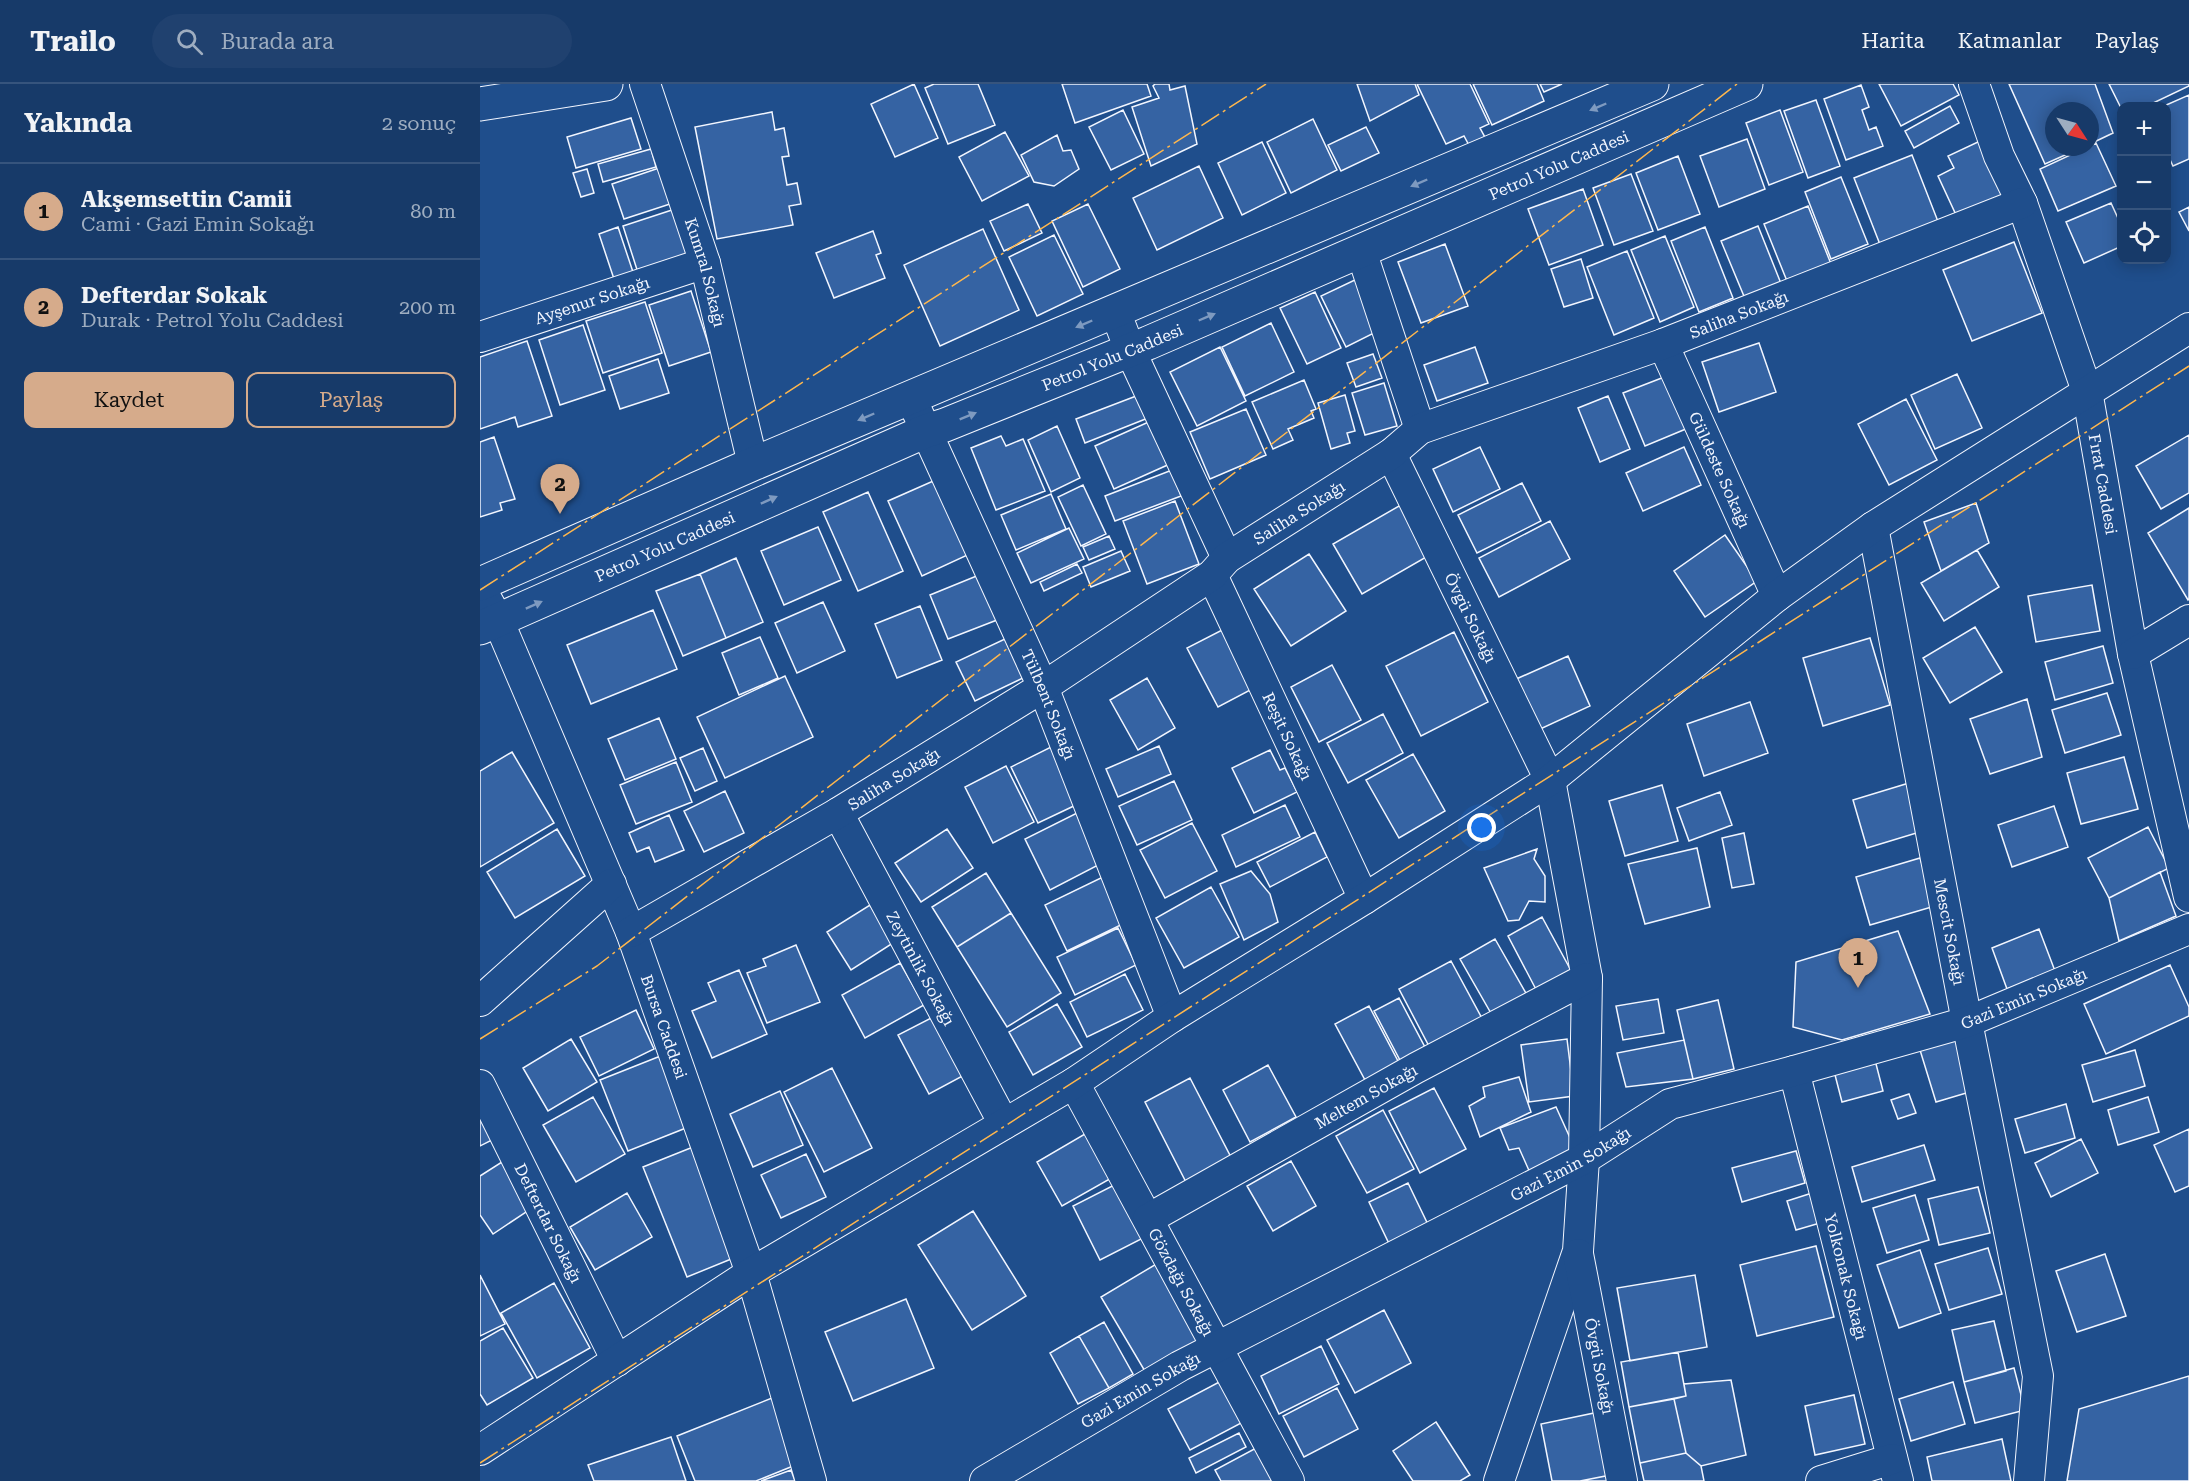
<!DOCTYPE html>
<html lang="tr">
<meta charset="utf-8">
<style>
body{margin:0;font-family:"Roboto Serif",serif;background:#20416f;color:#f1f3f6}
.controls{position:absolute;right:18px;top:18px;display:grid;overflow:hidden;border-radius:12px;box-shadow:0 3px 15px #0003}
.controls button{width:54px;height:54px;display:grid;place-items:center;padding:0;border:0;border-bottom:2px solid #36547d;background:#173a69;color:#f1f3f6;font:30px sans-serif}
.compass{position:absolute;left:1565px;top:18px;width:54px;height:54px;border-radius:50%;background:#173a69;box-shadow:0 3px 15px #0003;rotate:126deg}
.you{position:absolute;left:1002px;top:744px;width:21px;height:21px;margin:-15px;border:4px solid #fff;border-radius:50%;background:#1a73e8;box-shadow:0 0 0 9px #1a73e833}
.badge{display:grid;place-items:center;width:39px;height:39px;border-radius:50%;background:#d6ab8b;color:#111;font-size:20px;font-weight:700}
.pin{position:absolute;translate:-50% -50px;filter:drop-shadow(0 2px 3px #0008)}
.pin::after{content:'';position:absolute;top:32px;width:21px;height:18px;background:inherit;clip-path:polygon(0 0,100% 0,50% 100%)}
.list{margin:0;padding:0;list-style:none}
h2{display:flex;justify-content:space-between;align-items:center;height:78px;margin:0;padding:0 24px;font-size:26px}
h2 small{font-size:20px;font-weight:400;color:#9eadc0}
.list li{display:grid;grid-template-columns:39px 1fr auto;gap:18px;align-items:center;box-sizing:border-box;height:96px;padding:0 24px;border-top:2px solid #36547d}
.list b{display:block;font-size:22px;white-space:nowrap}
.list p{margin:0;font-size:20px;white-space:nowrap;color:#9eadc0}
.list em{font-size:20px;font-style:normal;color:#9eadc0}
.actions{display:flex;gap:12px;padding:18px 24px}
.actions a{flex:1;padding:14px 0;border:2px solid #d6ab8b;border-radius:12px;text-align:center;font-size:21px;color:#d6ab8b}
.actions .main{background:#d6ab8b;color:#111}
.icon{flex:none;width:33px;height:33px;fill:none;stroke:currentColor;stroke-width:2;stroke-linecap:round;stroke-linejoin:round}
.map{position:relative;flex:none;width:1709px;height:1397px;overflow:hidden}
header{display:flex;align-items:center;gap:36px;box-sizing:border-box;height:84px;padding:0 30px;background:#173a69;border-bottom:2px solid #36547d}
header strong{font-size:28px}
nav{display:flex;gap:33px;margin-inline-start:auto;font-size:21px}
.search{width:420px;height:54px;background:#20416f;display:flex;align-items:center;gap:15px;box-sizing:border-box;padding:0 21px;border-radius:33px;color:#9eadc0;font-size:22px}
main{display:flex}
aside{flex:1;background:#173a69}
.map>svg:first-child{display:block}
.building{fill:#3563a3;stroke:#f2f6ff;stroke-width:1.5}
.lines{fill:none;stroke-linecap:round;stroke-linejoin:round}
.minor-casing{stroke:#f2f6ff;stroke-width:32}
.tertiary-casing{stroke:#f2f6ff;stroke-width:35}
.secondary-casing{stroke:#f2f6ff;stroke-width:35}
.minor{stroke:#1f4e8c;stroke-width:30}
.tertiary{stroke:#1f4e8c;stroke-width:33}
.secondary{stroke:#1f4e8c;stroke-width:33}
.power{stroke:#ffb74d;stroke-width:1.5;stroke-dasharray:21 4.5 3 4.5;stroke-linecap:butt}
.oneway{fill:#7e9ac0}
.labels{text-anchor:middle;dominant-baseline:central;stroke-width:4.5;stroke-linejoin:round;paint-order:stroke}
.street-label{font-size:16px;fill:#f2f6ff;stroke:#1f4e8c}
</style>
<header>
<strong>Trailo</strong>
<div class="search"><svg class="icon" aria-label="search" viewBox="0 0 24 24"><circle cx="10" cy="10" r="6"/><path d="M15 15l6 6"/></svg>Burada ara</div>
<nav><a>Harita</a><a>Katmanlar</a><a>Paylaş</a></nav>
</header>
<main>
<aside>
<h2>Yakında<small>2 sonuç</small></h2>
<ul class="list">
<li><span class="badge">1</span><div><b>Akşemsettin Camii</b><p>Cami · Gazi Emin Sokağı</p></div><em>80 m</em></li>
<li><span class="badge">2</span><div><b>Defterdar Sokak</b><p>Durak · Petrol Yolu Caddesi</p></div><em>200 m</em></li>
</ul>
<div class="actions"><a class="main">Kaydet</a><a>Paylaş</a></div>
</aside>
<div class="map">
<svg width="1709" height="1397" viewBox="0 0 1709 1397">
<rect width="100%" height="100%" fill="#1f4e8c"/>
<path class="building" d="M434,0L458,54L415,73L391,20Z
M454,0H498L515,41L468,60L445,4Z
M582,0H667L671,12L595,39Z
M675,0H689L690,6L705,2L717,60L671,82L652,23L679,14L673,2Z
M877,0H935L939,11L890,37Z
M937,0H990L1009,40L1000,44L1007,57L991,65L984,52L966,60Z
M993,0H1057L1064,17L1012,41Z
M1060,0H1082L1064,8Z
M1399,0H1473L1479,11L1421,42Z
M1529,0H1615L1633,49L1610,60V27H1574V63H1603L1565,80Z
M1629,0H1709V2L1667,22H1642V26Z
M1381,1L1389,23L1382,26L1389,46L1396,43L1403,62L1366,76L1344,15Z
M1709,11V75L1693,82L1686,67V22H1684Z
M1336,16L1360,82L1328,94L1304,27Z
M1470,22L1479,39L1434,64L1425,47Z
M643,26L664,70L631,86L609,43Z
M1300,26L1323,88L1289,101L1266,39Z
M292,28L295,46L304,44L309,72L302,73L307,101L317,99L321,120L309,122L313,141L237,155L215,43Z
M151,34L161,65L96,84L87,53Z
M833,35L857,86L811,109L787,58Z
M886,43L899,69L861,87L848,61Z
M525,48L549,92L502,117L479,73Z
M577,51L583,67L591,66L599,85L574,102L554,98L541,71Z
M1267,55L1285,105L1239,123L1220,72Z
M1500,57L1525,111L1477,133L1458,92L1474,84L1468,72Z
M782,58L806,109L762,131L738,79Z
M1616,59L1636,102L1578,127L1560,85Z
M171,65L176,83L123,98L118,80Z
M1432,71L1459,140L1401,163L1374,94Z
M1198,72L1220,130L1178,146L1156,89Z
M719,82L743,134L677,166L653,114Z
M179,84L190,120L144,135L132,100Z
M107,85L114,109L101,113L93,89Z
M1151,90L1173,147L1134,161L1113,104Z
M1361,93L1388,160L1351,175L1325,108Z
M1103,105L1123,161L1069,181L1048,125Z
M1631,119L1642,143V162L1604,179L1586,138Z
M548,120L562,149L524,167L510,137Z
M608,120L640,185L603,203L572,137Z
M1328,122L1353,185L1309,202L1284,140Z
M1709,123V147L1699,128Z
M195,125L212,177L160,195L143,142Z
M1278,142L1302,202L1266,217L1241,157Z
M138,143L155,194L136,201L119,150Z
M1225,143L1253,214L1219,228L1191,157Z
M503,145L539,226L460,262L424,181Z
M393,147L401,169L396,171L405,194L354,214L336,169Z
M574,151L603,210L557,232L529,173Z
M1185,152L1214,223L1180,238L1151,166Z
M1534,158L1562,229L1492,257L1463,186Z
M965,160L988,222L941,239L918,178Z
M1147,167L1174,234L1134,251L1107,183Z
M1101,175L1113,214L1084,223L1071,185Z
M879,194L904,244L866,263L841,212Z
M211,207L231,268L189,282L169,221Z
M835,208L861,264L827,280L800,224Z
M165,218L182,269L123,289L106,237Z
M791,239L814,288L765,312L742,263Z
M103,241L125,306L80,321L59,256Z
M47,257L72,332L38,343L35,333L0,345V273Z
M1279,259L1296,308L1239,328L1222,278Z
M740,263L766,317L717,342L690,288Z
M995,263L1008,299L957,317L944,281Z
M893,270L902,294L876,303L867,279Z
M178,275L189,309L140,325L129,292Z
M1192,290L1213,342L1165,362L1143,309Z
M1477,290L1502,344L1455,365L1431,311Z
M824,296L836,325L831,327L834,334L808,345L813,356L793,365L772,318Z
M904,299L917,342L885,351L872,309Z
M664,309L673,332L605,359L596,335Z
M865,311L875,347L867,349L870,359L851,365L838,319Z
M1128,312L1150,365L1120,378L1098,324Z
M1426,315L1457,376L1409,401L1378,340Z
M766,325L786,371L730,395L710,348Z
M673,336L692,379L634,405L615,362Z
M577,342L600,394L571,408L548,356Z
M1709,351V409L1681,425L1656,382Z
M521,352L526,362L543,355L565,407L516,426L491,364Z
M14,353L35,415L20,419L22,426L0,433V358Z
M1000,363L1020,405L973,428L953,385Z
M1204,363L1221,401L1163,427L1146,389Z
M692,386L701,412L635,437L625,412Z
M460,394L494,468L442,492L408,417Z
M1042,399L1061,437L997,469L978,431Z
M603,401L626,450L601,462L578,413Z
M388,408L423,487L378,507L343,428Z
M571,410L586,445L536,466L521,431Z
M695,417L719,480L667,500L643,437Z
M926,418L955,468L882,510L853,460Z
M1496,419L1509,459L1461,487L1444,438Z
M1709,424V515L1708,516L1668,449Z
M1070,437L1090,475L1019,513L999,474Z
M338,443L361,496L304,521L281,467Z
M589,444L604,475L551,499L537,469Z
M1245,451L1277,497L1225,533L1194,487Z
M629,452L635,465L609,476L603,463Z
M1497,466L1519,503L1464,537L1441,499Z
M641,467L650,487L611,503L603,483Z
M829,470L866,527L811,562L774,505Z
M256,474L283,538L246,554L220,490Z
M597,480L602,489L564,507L560,498Z
M220,490L246,554L203,572L176,507Z
M499,491L517,536L468,555L450,511Z
M1612,501L1620,547L1556,558L1548,512Z
M343,518L365,567L317,589L295,539Z
M440,522L462,576L417,594L395,540Z
M173,526L197,585L111,620L87,561Z
M1495,543L1522,588L1470,619L1443,574Z
M746,544L776,603L738,623L707,564Z
M974,548L1008,618L941,652L906,582Z
M280,553L298,594L259,611L242,569Z
M527,554L545,593L495,617L476,578Z
M1390,554L1410,621L1343,642L1323,574Z
M1623,562L1633,599L1575,616L1565,578Z
M1088,572L1110,622L1056,647L1034,596Z
M852,581L881,636L839,658L811,603Z
M305,592L333,653L245,694L217,633Z
M667,594L695,644L658,666L630,616Z
M1627,609L1641,651L1585,669L1572,626Z
M1547,615L1562,673L1510,690L1490,635Z
M1270,618L1288,669L1224,692L1207,640Z
M903,630L923,669L868,699L847,659Z
M179,634L196,675L145,696L128,655Z
M577,660L598,720L558,739L531,683Z
M679,662L691,690L638,713L626,685Z
M223,664L237,697L215,707L200,674Z
M790,666L800,686L805,684L817,708L774,729L752,684Z
M32,668L74,739L0,783V687Z
M933,670L965,727L919,754L886,696Z
M1644,673L1658,725L1601,740L1587,689Z
M196,678L212,718L156,740L140,701Z
M526,682L554,738L513,759L485,703Z
M694,697L712,736L657,761L639,722Z
M1429,699L1443,747L1387,764L1373,716Z
M1182,701L1198,757L1145,772L1129,717Z
M245,707L264,749L224,768L204,727Z
M1240,708L1252,741L1209,757L1197,724Z
M805,721L820,753L756,783L742,751Z
M1574,722L1588,763L1532,783L1518,741Z
M601,727L626,777L570,806L545,755Z
M189,731L204,766L175,778L169,763L157,768L149,749Z
M712,739L737,787L685,814L660,766Z
M1668,743L1689,784L1629,814L1608,774Z
M77,745L105,792L35,834L7,788Z
M467,745L493,784L441,818L415,779Z
M835,748L847,773L790,803L777,778Z
M1264,749L1274,800L1252,804L1242,754Z
M1217,764L1230,823L1165,840L1148,780Z
M1057,765L1054,775L1065,792V818L1049,817L1039,836L1028,837L1004,784Z
M1440,774L1455,822L1390,841L1376,793Z
M771,787L790,810L798,838L764,856L740,800Z
M1680,788L1696,832L1639,857L1629,814Z
M506,789L531,829L477,863L452,823Z
M627,791L649,837L587,867L565,821Z
M731,803L759,853L704,884L676,834Z
M390,821L413,859L371,886L347,848Z
M531,829L581,909L527,943L477,863Z
M1062,833L1095,894L1060,913L1028,852Z
M638,844L656,881L595,911L577,873Z
M1559,845L1575,887L1527,905L1512,864Z
M1418,847L1450,930L1362,956L1313,943L1316,878Z
M1015,855L1047,911L1012,931L980,875Z
M316,861L340,918L287,939L267,889L286,882L283,875Z
M971,877L1004,938L951,966L919,905Z
M420,879L444,921L385,954L362,911Z
M1690,881L1709,923V932L1626,970L1604,920Z
M259,886L287,950L232,974L212,927L236,917L228,899Z
M645,890L663,926L607,953L590,918Z
M919,914L947,967L922,980L894,927Z
M1178,915L1184,949L1143,956L1136,922Z
M1238,916L1254,985L1213,995L1197,926Z
M577,920L602,963L553,991L529,948Z
M889,922L919,979L885,996L855,940Z
M156,926L174,965L119,992L100,953Z
M459,930L490,988L449,1010L418,951Z
M91,955L117,998L68,1027L43,984Z
M1087,955L1094,1012L1049,1018L1041,961Z
M1478,955L1493,1007L1456,1018L1440,966Z
M1204,956L1213,995L1146,1003L1137,969Z
M1655,966L1665,1002L1613,1018L1602,981Z
M188,969L216,1040L148,1067L120,996Z
M1395,976L1403,1007L1362,1018L1354,987Z
M788,981L816,1033L770,1058L743,1006Z
M352,984L392,1064L344,1088L304,1008Z
M1039,993L1051,1028L1000,1053L989,1022L1005,1013L1003,1003Z
M710,994L755,1081L709,1104L665,1018Z
M954,1004L986,1065L940,1089L909,1027Z
M300,1007L323,1061L273,1083L250,1030Z
M1429,1010L1436,1029L1418,1035L1411,1016Z
M113,1013L145,1070L96,1098L63,1041Z
M1668,1013L1679,1048L1638,1061L1628,1026Z
M1586,1020L1595,1054L1545,1069L1535,1035Z
M1076,1023L1096,1067L1051,1091L1039,1064L1029,1066L1020,1044Z
M903,1026L934,1085L887,1109L856,1052Z
M0,1029L14,1055L0,1062Z
M1709,1045V1102L1695,1108L1674,1061Z
M610,1047L635,1092L582,1122L557,1078Z
M1601,1055L1618,1089L1571,1113L1555,1079Z
M218,1061L261,1171L207,1193L163,1083Z
M1444,1061L1455,1096L1382,1118L1372,1083Z
M1316,1067L1325,1099L1262,1118L1252,1084Z
M326,1070L346,1113L301,1134L281,1091Z
M25,1076L55,1122L13,1150L0,1131V1092Z
M811,1077L836,1122L793,1147L767,1102Z
M644,1096L671,1150L620,1176L593,1122Z
M928,1099L953,1151L914,1170L889,1118Z
M1498,1103L1510,1149L1459,1161L1448,1115Z
M147,1109L172,1153L115,1186L90,1143Z
M1332,1109L1340,1139L1316,1146L1307,1117Z
M1435,1111L1449,1156L1407,1169L1393,1124Z
M493,1127L546,1212L492,1246L438,1161Z
M1336,1162L1354,1233L1277,1252L1260,1181Z
M1508,1164L1522,1210L1469,1226L1455,1180Z
M1440,1166L1461,1229L1419,1244L1397,1181Z
M1625,1170L1646,1232L1597,1248L1576,1187Z
M678,1179L722,1256L666,1289L621,1213Z
M0,1191L25,1240L0,1252Z
M1215,1191L1227,1263L1150,1277L1137,1204Z
M74,1199L110,1264L57,1294L21,1229Z
M426,1215L454,1284L373,1317L345,1248Z
M904,1226L931,1279L875,1309L847,1256Z
M1514,1237L1526,1287L1484,1298L1472,1246Z
M624,1238L653,1290L629,1304L599,1252Z
M23,1244L53,1294L7,1321L0,1310V1257Z
M599,1252L629,1304L598,1320L570,1269Z
M841,1262L859,1300L799,1330L781,1292Z
M1198,1268L1206,1312L1149,1323L1141,1278Z
M1534,1284L1545,1326L1495,1339L1484,1298Z
M1709,1292V1397H1587L1599,1325Z
M743,1296L765,1337L710,1366L688,1325Z
M1251,1296L1266,1371L1221,1382L1206,1369L1194,1315L1206,1312L1204,1300Z
M1473,1298L1485,1340L1431,1357L1419,1315Z
M857,1304L878,1345L824,1373L803,1332Z
M1374,1311L1385,1360L1335,1371L1325,1322Z
M297,1312L323,1378L276,1397H215L197,1352Z
M1194,1315L1206,1369L1160,1379L1149,1323Z
M1119,1328L1131,1391L1100,1397H1072L1061,1340Z
M956,1338L990,1391L980,1397H933L913,1367Z
M759,1349L766,1363L716,1389L709,1374Z
M191,1353L206,1397H114L108,1381Z
M1522,1355L1531,1397H1452L1447,1373Z
M778,1363L797,1397H741L735,1386Z
M1206,1369L1221,1382L1224,1397H1164L1160,1379Z
M311,1386L315,1397H281Z
M1131,1391L1132,1397H1100Z"/>
<g class="lines">
<defs>
<g id="minor">
<path id="s1" d="M165,0L225,179L273,380"/>
<path id="s2" d="M1494,0L1519,72L1542,119L1607,307L1653,570L1709,813"/>
<path d="M881,167L940,345"/>
<path d="M635,227L650,266L747,474"/>
<path id="s3" d="M0,253L225,179"/>
<path id="s4" d="M1183,260L1297,512"/>
<path id="s5" d="M431,314L563,603L692,933"/>
<path id="s6" d="M911,370L1070,696L1107,894L1104,1075L1098,1167L1019,1397"/>
<path id="s7" d="M1393,443L1487,938L1558,1292L1549,1397"/>
<path id="s8" d="M732,491L884,815"/>
<path id="s9" d="M0,503L18,536L151,848L271,1189L331,1397"/>
<path d="M1653,570L1709,536"/>
<path id="s10" d="M358,729L524,1040"/>
<path id="s11" d="M151,848L358,729L563,603L732,491L747,474L911,370L940,345L1183,260L1542,119"/>
<path d="M0,917L131,800"/>
<path id="s12" d="M1314,987L1418,1397"/>
<path id="s13" d="M594,999L809,1397"/>
<path id="s14" d="M0,1001L137,1277"/>
<path id="s15" d="M668,1135L936,984L1107,894"/>
<path id="s16" d="M1098,1170L1142,1397"/>
<path d="M0,1366L271,1189L594,999L692,933L884,815L1070,696L1297,512L1393,443L1709,244"/>
<path id="s17" d="M505,1397L700,1282L1104,1075L1190,1020L1314,987L1487,938L1709,845"/>
<path d="M1341,1397L1412,1375"/>
</g>
<path id="tertiary" d="M0,20L126,0"/>
<g id="secondary">
<path d="M0,500L273,380L1172,0"/>
<path id="s18" d="M0,544L446,347L465,341L668,259L1266,0"/>
</g>
</defs>
<use href="#minor" class="minor-casing"/>
<use href="#tertiary" class="tertiary-casing"/>
<use href="#secondary" class="secondary-casing"/>
<use href="#minor" class="minor"/>
<use href="#tertiary" class="tertiary"/>
<use href="#secondary" class="secondary"/>
<path class="power" d="M0,506L786,0
M0,955L117,882L1257,0
M0,1379L1709,282"/>
</g>
<defs><path id="oneway-solid" d="M-6-.8H1V-3.2L6.5 0L1 3.2V.8H-6Z" transform="scale(1.5)"/></defs>
<g class="oneway">
<use href="#oneway-solid" transform="translate(1118 23) rotate(157)"/>
<use href="#oneway-solid" transform="translate(939 99) rotate(157)"/>
<use href="#oneway-solid" transform="translate(727 233) rotate(-23)"/>
<use href="#oneway-solid" transform="translate(604 240) rotate(157)"/>
<use href="#oneway-solid" transform="translate(488 332) rotate(-22)"/>
<use href="#oneway-solid" transform="translate(386 333) rotate(157)"/>
<use href="#oneway-solid" transform="translate(289 416) rotate(-24)"/>
<use href="#oneway-solid" transform="translate(54 521) rotate(-24)"/>
</g>
<g class="labels">
<g class="street-label">
<text stroke="none"><textPath href="#s18" startOffset="1174">Petrol Yolu Caddesi</textPath></text>
<text stroke="none"><textPath href="#s1" startOffset="198">Kumral Sokağı</textPath></text>
<text stroke="none"><textPath href="#s3" startOffset="118">Ayşenur Sokağı</textPath></text>
<text stroke="none"><textPath href="#s11" startOffset="1276">Saliha Sokağı</textPath></text>
<text stroke="none"><textPath href="#s18" startOffset="688">Petrol Yolu Caddesi</textPath></text>
<text stroke="none"><textPath href="#s4" startOffset="138">Güldeste Sokağı</textPath></text>
<text stroke="none"><textPath href="#s2" startOffset="422">Fırat Caddesi</textPath></text>
<text stroke="none"><textPath href="#s11" startOffset="790">Saliha Sokağı</textPath></text>
<text stroke="none"><textPath href="#s18" startOffset="202">Petrol Yolu Caddesi</textPath></text>
<text stroke="none"><textPath href="#s6" startOffset="182">Övgü Sokağı</textPath></text>
<text stroke="none"><textPath href="#s5" startOffset="336">Tülbent Sokağı</textPath></text>
<text stroke="none"><textPath href="#s8" startOffset="178">Reşit Sokağı</textPath></text>
<text stroke="none"><textPath href="#s11" startOffset="304">Saliha Sokağı</textPath></text>
<text stroke="none"><textPath href="#s7" startOffset="412">Mescit Sokağı</textPath></text>
<text stroke="none"><textPath href="#s10" startOffset="176">Zeytinlik Sokağı</textPath></text>
<text stroke="none"><textPath href="#s17" startOffset="1152">Gazi Emin Sokağı</textPath></text>
<text stroke="none"><textPath href="#s9" startOffset="477">Bursa Caddesi</textPath></text>
<text stroke="none"><textPath href="#s15" startOffset="250">Meltem Sokağı</textPath></text>
<text stroke="none"><textPath href="#s17" startOffset="666">Gazi Emin Sokağı</textPath></text>
<text stroke="none"><textPath href="#s14" startOffset="154">Defterdar Sokağı</textPath></text>
<text stroke="none"><textPath href="#s12" startOffset="212">Yolkonak Sokağı</textPath></text>
<text stroke="none"><textPath href="#s13" startOffset="226">Gözdağı Sokağı</textPath></text>
<text stroke="none"><textPath href="#s16" startOffset="114">Övgü Sokağı</textPath></text>
<text stroke="none"><textPath href="#s17" startOffset="180">Gazi Emin Sokağı</textPath></text>
</g>
</g>
</svg>
<div class="controls">
<button>+</button>
<button>−</button>
<button><svg class="icon" aria-label="locate" viewBox="0 0 24 24"><circle cx="12" cy="12" r="6"/><path d="M12 2v4M12 18v4M2 12h4M18 12h4"/></svg></button>
</div>
<svg class="compass" viewBox="-18 -18 36 36"><path d="M0-13l5 13h-10z" fill="#e53935"/><path d="M0 13l5-13h-10z" fill="#9eadc0"/></svg>
<div class="you"></div>
<div class="pin badge" style="left:1378px;top:904px">1</div>
<div class="pin badge" style="left:80px;top:430px">2</div>
</div>
</main>
